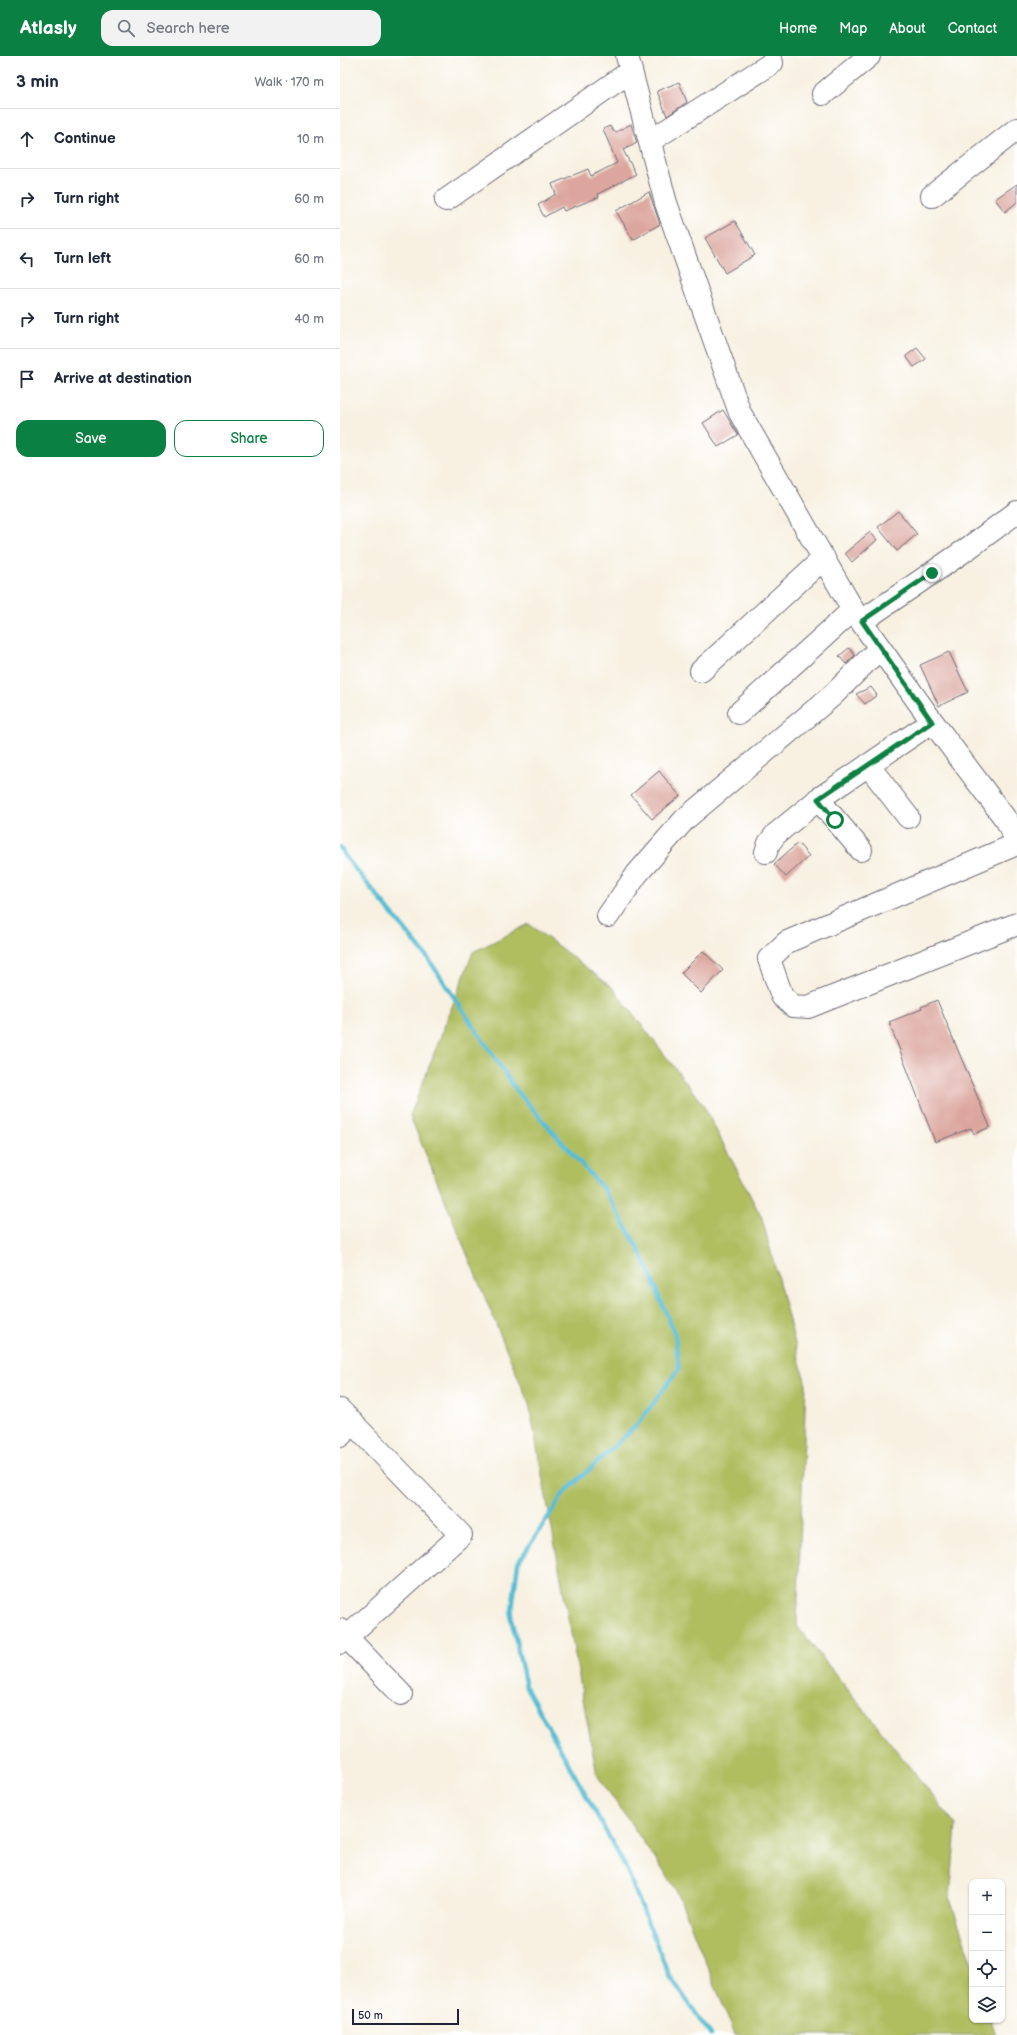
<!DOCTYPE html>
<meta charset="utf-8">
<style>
body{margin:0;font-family:"Balsamiq Sans",sans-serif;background:#f2f2f3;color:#1f2937}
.controls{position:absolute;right:12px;bottom:12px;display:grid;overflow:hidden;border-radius:8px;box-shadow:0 1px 3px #0004}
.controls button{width:36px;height:36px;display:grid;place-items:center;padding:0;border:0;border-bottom:1px solid #e0e1e3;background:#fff;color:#1f2937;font:20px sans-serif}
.scale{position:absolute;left:12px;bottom:10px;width:107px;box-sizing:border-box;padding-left:4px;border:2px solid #22223b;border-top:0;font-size:11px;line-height:14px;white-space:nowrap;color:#22223b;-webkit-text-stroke:3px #fff;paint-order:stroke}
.stop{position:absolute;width:12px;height:12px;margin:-9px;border:3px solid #0b8043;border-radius:50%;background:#fff}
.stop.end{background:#0b8043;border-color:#fff;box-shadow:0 1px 4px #0008}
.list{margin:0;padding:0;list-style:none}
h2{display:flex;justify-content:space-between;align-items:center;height:52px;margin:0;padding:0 16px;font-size:17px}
h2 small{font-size:13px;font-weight:400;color:#747a83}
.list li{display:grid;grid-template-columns:26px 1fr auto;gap:12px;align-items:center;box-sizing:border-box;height:60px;padding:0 16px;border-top:1px solid #e0e1e3}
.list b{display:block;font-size:15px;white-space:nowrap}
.list em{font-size:13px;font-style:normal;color:#747a83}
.actions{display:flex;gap:8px;padding:12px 16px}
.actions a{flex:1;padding:9px 0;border:1px solid #0b8043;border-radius:12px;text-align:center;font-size:14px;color:#0b8043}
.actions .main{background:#0b8043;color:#fff}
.icon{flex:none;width:22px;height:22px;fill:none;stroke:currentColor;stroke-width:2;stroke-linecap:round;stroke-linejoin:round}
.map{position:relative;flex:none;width:677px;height:1979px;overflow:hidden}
header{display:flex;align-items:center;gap:24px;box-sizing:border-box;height:56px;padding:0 20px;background:#0b8043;color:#fff}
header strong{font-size:19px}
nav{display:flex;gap:22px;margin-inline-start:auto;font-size:14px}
.search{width:280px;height:36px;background:#f2f2f3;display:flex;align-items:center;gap:10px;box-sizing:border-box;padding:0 14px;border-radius:12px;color:#747a83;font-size:15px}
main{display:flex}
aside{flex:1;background:#fff}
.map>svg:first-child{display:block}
.green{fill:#b0be60;stroke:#69704e}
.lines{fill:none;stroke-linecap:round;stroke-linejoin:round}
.stream{stroke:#55bcd2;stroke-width:4.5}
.building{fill:#dca69e}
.minor-casing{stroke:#6d6a75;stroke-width:24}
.minor{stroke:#fff;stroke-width:22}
.route{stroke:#0b8043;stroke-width:5}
</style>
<header>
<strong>Atlasly</strong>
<div class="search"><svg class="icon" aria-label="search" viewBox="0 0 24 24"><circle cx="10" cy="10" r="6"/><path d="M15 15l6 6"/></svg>Search here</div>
<nav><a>Home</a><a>Map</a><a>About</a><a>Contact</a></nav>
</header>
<main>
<aside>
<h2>3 min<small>Walk · 170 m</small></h2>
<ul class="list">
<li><svg class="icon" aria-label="ahead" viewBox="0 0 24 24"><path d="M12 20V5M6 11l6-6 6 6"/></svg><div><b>Continue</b></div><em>10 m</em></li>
<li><svg class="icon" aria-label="right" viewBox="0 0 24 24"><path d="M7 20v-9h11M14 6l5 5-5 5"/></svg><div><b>Turn right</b></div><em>60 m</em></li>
<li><svg class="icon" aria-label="left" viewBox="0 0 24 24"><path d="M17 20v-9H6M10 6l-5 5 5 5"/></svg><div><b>Turn left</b></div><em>60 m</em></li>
<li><svg class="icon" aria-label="right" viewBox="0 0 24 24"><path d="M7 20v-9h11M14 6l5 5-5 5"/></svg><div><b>Turn right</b></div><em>40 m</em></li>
<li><svg class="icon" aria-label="arrive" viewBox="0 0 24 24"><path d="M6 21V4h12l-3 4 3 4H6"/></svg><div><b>Arrive at destination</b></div></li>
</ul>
<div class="actions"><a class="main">Save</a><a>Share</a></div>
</aside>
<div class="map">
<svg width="677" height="1979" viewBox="0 0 677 1979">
<rect width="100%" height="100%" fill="#fff"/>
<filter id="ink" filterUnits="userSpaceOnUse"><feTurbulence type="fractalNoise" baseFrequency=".025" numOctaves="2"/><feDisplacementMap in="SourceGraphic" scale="8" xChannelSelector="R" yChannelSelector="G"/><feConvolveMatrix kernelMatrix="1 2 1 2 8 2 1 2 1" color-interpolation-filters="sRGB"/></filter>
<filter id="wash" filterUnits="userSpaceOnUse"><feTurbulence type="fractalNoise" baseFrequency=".012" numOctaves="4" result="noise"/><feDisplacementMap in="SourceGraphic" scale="16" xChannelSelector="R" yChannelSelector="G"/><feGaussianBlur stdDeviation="0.9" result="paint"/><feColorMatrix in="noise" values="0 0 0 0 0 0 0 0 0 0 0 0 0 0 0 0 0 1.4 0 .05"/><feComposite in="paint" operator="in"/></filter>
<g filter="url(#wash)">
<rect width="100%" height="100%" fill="#f8f1e2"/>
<path class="green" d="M189,868L273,932L362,1047L422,1162L466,1329L457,1570L616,1769L610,1843L632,1908V1964H651L656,1979H395L336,1833L257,1719L189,1348L70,1060L133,896Z"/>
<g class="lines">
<path class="stream" d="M0,791L4,799L87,901L177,1035L266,1136L302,1199L335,1279L339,1313L297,1369L224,1437L178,1507L171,1562L186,1631L285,1810L329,1919L371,1979"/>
</g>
<g id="blocks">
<path class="building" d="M339,26L347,46L327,60L317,35Z
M291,68L297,87L283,94L296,118L258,138L259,141L224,155L222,151L204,161L198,149L216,138L212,128L248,113L251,120L277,107L263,73L270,70L273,75L276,76Z
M677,128V146L665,156L655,143Z
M309,136L320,168L293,184L276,155Z
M395,165L415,199L385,217L365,182Z
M577,292L586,303L574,311L566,300Z
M383,354L398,379L378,391L363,367Z
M558,455L577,478L557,495L538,471Z
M530,476L537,484L512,506L505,497Z
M509,592L515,599L506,608L499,600Z
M609,596L628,636L599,650L580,609Z
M531,631L537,639L525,648L516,638Z
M319,715L340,740L312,763L291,739Z
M458,787L469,800L446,821L434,808Z
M363,895L383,914L361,937L341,917Z
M597,944L650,1071L634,1078L631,1072L595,1086L549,966L582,953L581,951Z"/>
</g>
</g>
<g filter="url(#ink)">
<use href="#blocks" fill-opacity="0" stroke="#6d6a75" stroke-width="1"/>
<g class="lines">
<defs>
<path id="minor" d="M287,0L326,147L400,357L513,554L589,661L667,765L677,786
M483,38L529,0
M310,85L432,7
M592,140L677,73
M106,144L291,15
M522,565L627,493L677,456
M361,615L484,502
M399,657L513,554
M528,709L568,761
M478,743L521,794
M677,788L447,886L429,903L442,940L453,950L468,951L677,868
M426,796L429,787L436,778L480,742L592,666
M268,860L297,818L345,763L493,639L540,592
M0,1354L121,1479L0,1587
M0,1380L13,1367
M0,1574L61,1638"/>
</defs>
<use href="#minor" class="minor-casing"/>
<use href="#minor" class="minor"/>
</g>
</g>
<g class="lines" filter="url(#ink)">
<path class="route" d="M495,764L478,743L592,666L522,565L592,517"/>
</g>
</svg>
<div class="controls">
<button>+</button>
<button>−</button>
<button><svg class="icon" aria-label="locate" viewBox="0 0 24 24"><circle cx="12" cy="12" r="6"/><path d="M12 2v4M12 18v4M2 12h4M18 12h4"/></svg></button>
<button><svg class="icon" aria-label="layers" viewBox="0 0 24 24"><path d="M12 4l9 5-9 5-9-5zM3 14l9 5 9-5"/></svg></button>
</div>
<div class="scale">50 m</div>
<div class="stop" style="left:495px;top:764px"></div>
<div class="stop end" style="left:592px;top:517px"></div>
</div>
</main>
